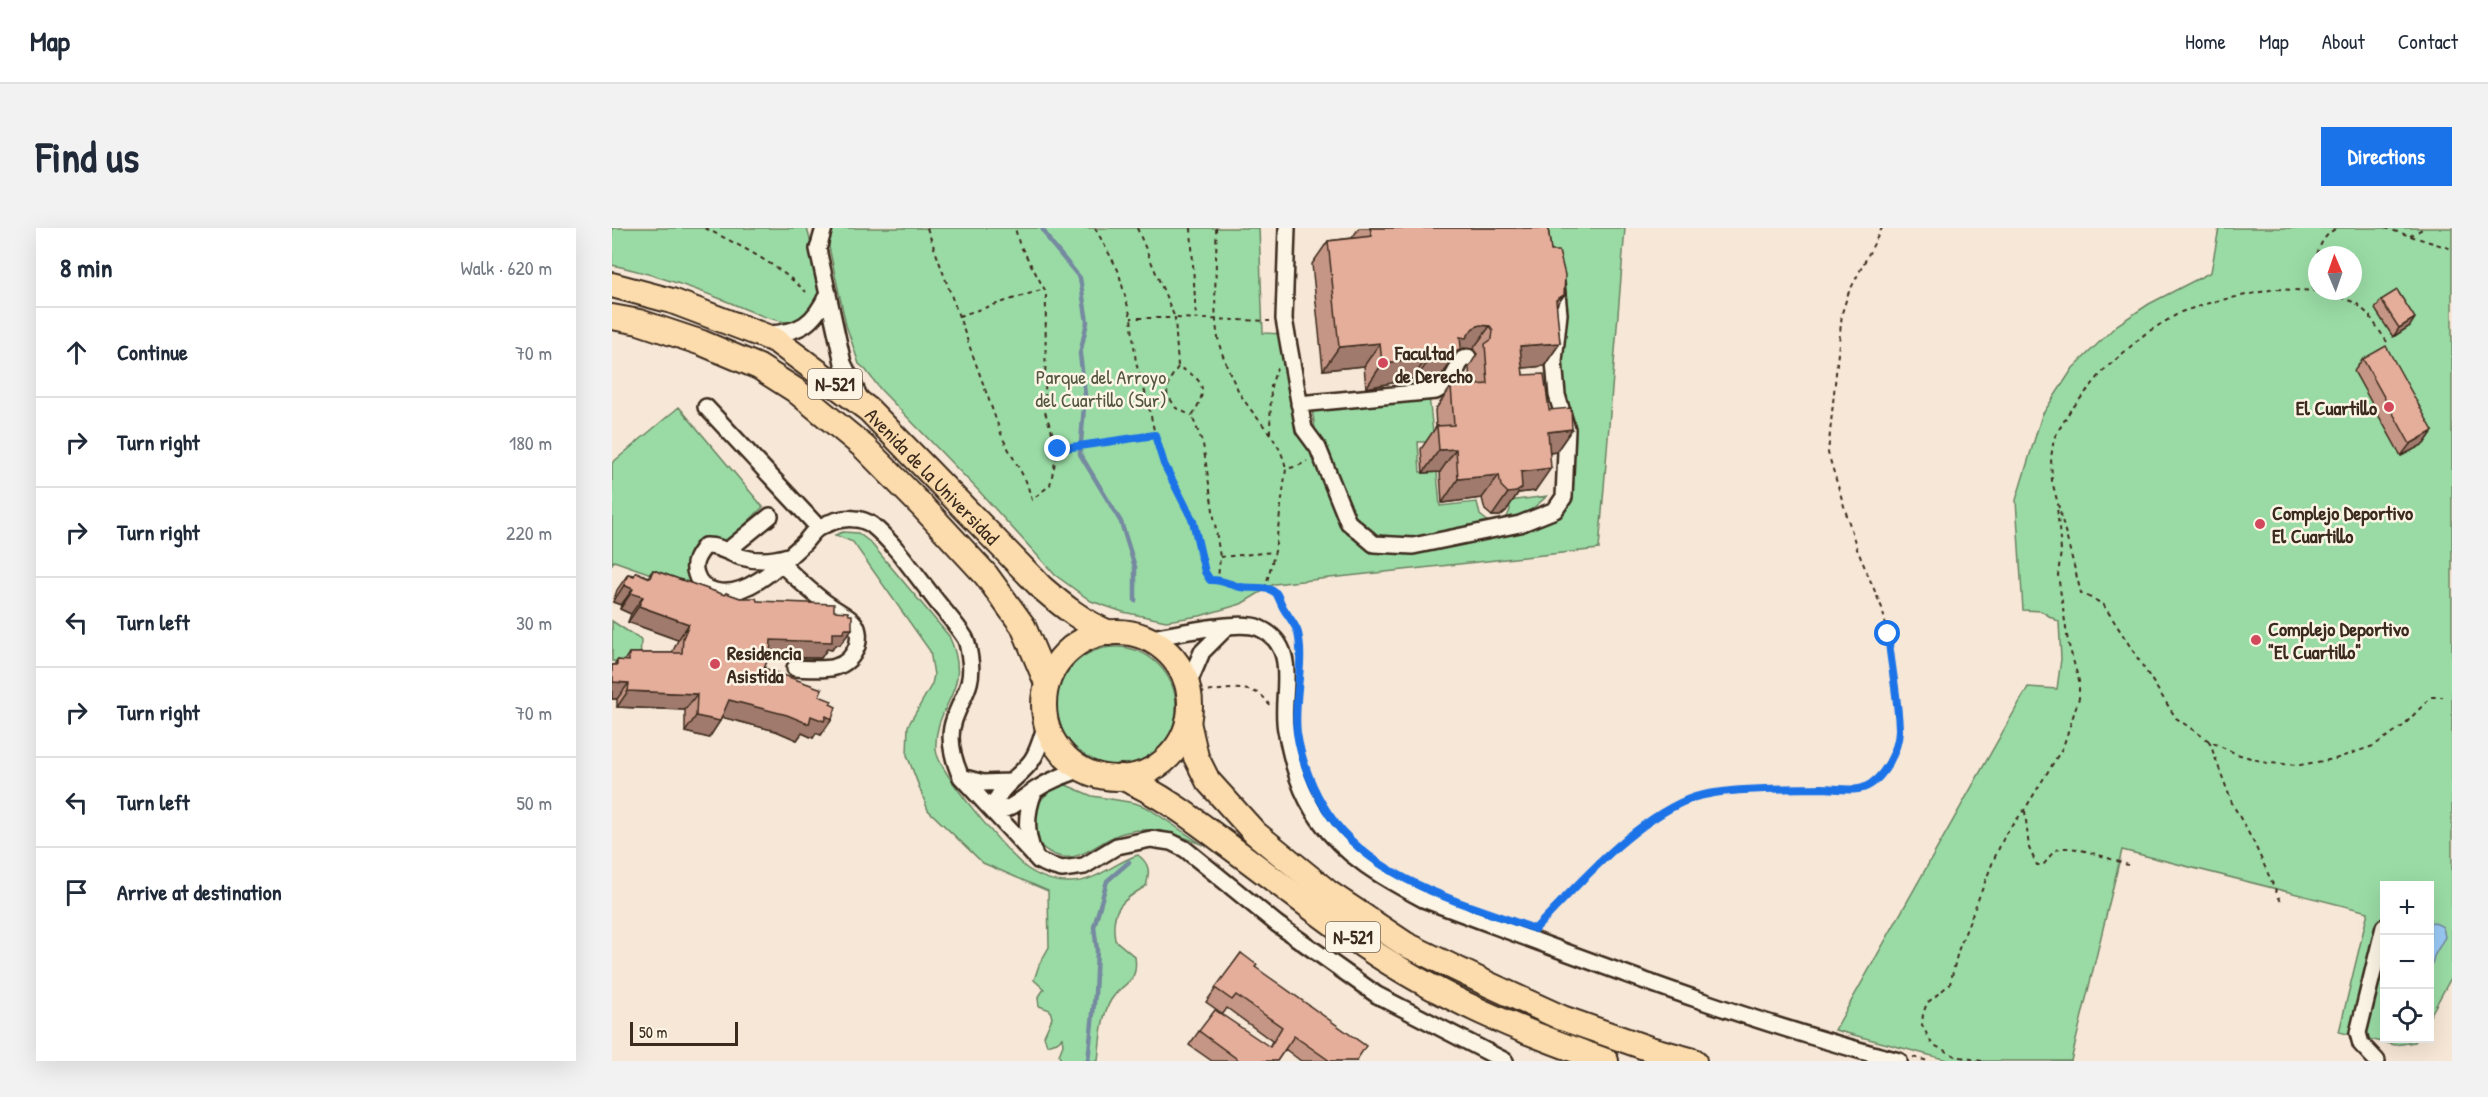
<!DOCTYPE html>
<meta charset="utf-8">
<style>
body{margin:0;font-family:"Patrick Hand",sans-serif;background:#f2f2f3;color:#1f2937}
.controls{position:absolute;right:18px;bottom:18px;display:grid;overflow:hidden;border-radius:0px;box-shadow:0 6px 24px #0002}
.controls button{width:54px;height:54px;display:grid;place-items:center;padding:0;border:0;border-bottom:2px solid #e0e1e3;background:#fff;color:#1f2937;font:30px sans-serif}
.compass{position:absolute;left:1696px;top:18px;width:54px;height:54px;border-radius:50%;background:#fff;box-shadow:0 6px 24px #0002;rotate:358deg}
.scale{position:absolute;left:18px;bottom:15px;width:108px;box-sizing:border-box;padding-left:6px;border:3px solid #3b2a1e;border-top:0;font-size:16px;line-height:21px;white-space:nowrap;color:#3b2a1e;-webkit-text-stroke:4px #fcf5e5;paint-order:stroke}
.stop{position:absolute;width:18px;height:18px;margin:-14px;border:4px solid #1a73e8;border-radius:50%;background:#fff}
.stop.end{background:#1a73e8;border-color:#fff;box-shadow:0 2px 6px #0008}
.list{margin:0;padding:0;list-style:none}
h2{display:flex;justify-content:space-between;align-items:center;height:78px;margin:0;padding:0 24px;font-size:26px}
h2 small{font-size:20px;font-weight:400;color:#747a83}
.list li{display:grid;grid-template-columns:39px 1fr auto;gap:18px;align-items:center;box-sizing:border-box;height:90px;padding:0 24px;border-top:2px solid #e0e1e3}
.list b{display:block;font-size:22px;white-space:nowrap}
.list em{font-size:20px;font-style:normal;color:#747a83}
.icon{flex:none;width:33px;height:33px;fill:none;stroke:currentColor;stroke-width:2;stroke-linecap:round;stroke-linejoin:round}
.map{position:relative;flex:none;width:1840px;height:833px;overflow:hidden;border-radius:0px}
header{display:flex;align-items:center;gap:36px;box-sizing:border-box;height:84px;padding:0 30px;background:#fff;border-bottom:2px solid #e0e1e3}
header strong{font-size:28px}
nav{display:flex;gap:33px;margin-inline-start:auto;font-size:21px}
.intro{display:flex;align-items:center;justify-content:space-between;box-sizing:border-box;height:144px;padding:0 36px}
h1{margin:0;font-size:42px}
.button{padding:15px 27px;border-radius:0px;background:#1a73e8;color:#fff;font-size:21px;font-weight:700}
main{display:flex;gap:36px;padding:0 36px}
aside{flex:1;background:#fff;border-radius:0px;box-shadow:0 6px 24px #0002}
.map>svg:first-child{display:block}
.green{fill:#9adba5;stroke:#6a8262;stroke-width:1.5;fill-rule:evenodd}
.water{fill:#9acaf6;stroke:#748aa0;stroke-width:1.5}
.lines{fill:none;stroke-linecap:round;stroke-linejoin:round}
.stream{stroke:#748aa0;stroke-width:4.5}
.minor-casing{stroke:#3b2a1e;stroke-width:20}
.trunk-casing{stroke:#3b2a1e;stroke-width:28}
.path{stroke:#3b2a1e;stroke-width:2;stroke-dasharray:4.5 4.5;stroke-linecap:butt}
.minor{stroke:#fcf5e5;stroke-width:15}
.trunk{stroke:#fcdcac;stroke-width:24}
.wall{fill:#c59685;stroke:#3b2a1e;stroke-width:1.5}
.shaded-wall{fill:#a07a6c;stroke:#3b2a1e;stroke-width:1.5}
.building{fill:#e5ae9b;stroke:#3b2a1e;stroke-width:1.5}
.route{stroke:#1a73e8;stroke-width:8}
.poi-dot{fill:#d1495b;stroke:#fcf5e5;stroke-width:2}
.labels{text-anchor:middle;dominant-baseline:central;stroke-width:5;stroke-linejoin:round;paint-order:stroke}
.shield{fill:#fcf5e5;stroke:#75675a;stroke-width:1.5}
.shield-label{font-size:18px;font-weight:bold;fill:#3b2a1e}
.poi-label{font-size:20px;font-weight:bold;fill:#3b2a1e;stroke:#fcf5e5;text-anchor:start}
.park-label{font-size:20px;fill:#535640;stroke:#fcf5e5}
.street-label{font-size:20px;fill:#3b2a1e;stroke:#fcf5e5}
</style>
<header>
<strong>Map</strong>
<nav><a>Home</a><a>Map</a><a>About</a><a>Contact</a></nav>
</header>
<div class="intro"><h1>Find us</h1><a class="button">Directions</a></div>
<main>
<aside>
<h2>8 min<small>Walk · 620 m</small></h2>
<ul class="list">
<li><svg class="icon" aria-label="ahead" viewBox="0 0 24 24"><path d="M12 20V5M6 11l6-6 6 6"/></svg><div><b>Continue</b></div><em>70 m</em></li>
<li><svg class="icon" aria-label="right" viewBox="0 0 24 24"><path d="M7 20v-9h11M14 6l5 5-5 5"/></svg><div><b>Turn right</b></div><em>180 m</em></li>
<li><svg class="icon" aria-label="right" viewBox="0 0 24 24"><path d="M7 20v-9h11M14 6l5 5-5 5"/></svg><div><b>Turn right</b></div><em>220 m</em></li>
<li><svg class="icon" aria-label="left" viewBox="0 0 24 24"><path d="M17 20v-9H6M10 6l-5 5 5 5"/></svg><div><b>Turn left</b></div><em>30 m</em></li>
<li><svg class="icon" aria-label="right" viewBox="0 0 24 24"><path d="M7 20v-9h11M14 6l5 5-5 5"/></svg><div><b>Turn right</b></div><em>70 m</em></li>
<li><svg class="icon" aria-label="left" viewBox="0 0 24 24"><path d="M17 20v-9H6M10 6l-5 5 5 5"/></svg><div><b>Turn left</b></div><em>50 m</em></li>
<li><svg class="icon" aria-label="arrive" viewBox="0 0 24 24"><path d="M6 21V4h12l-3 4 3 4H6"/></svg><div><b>Arrive at destination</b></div></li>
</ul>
</aside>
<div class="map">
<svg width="1840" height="833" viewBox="0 0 1840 833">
<rect width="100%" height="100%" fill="#f7e7d6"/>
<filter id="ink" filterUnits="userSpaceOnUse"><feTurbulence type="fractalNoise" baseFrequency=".0167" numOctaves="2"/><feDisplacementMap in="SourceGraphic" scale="12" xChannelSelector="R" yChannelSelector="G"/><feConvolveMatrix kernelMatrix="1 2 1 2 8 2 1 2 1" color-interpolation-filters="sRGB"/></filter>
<g filter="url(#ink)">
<path class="green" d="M0,0H195C200,22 214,54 204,76C201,84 187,93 179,94C161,95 127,78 109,71C73,57 38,45 0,37Z
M222,0H647L651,105L671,106L687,199L733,296L764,321L933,287L955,260L933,0H1013L987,321L662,356L629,376L588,388L554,393L511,384L479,373L443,347L366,262L269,162L253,141L247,136L234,97L217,19V7Z
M1607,0H1840V748L1818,788V658H1772V810L1805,811L1803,814L1783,817L1727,804L1756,684L1510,622L1459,833H1339L1223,802L1416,459L1445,461L1449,431L1447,394L1429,383L1411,382L1404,272L1430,187L1461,140L1505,97L1537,76L1599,44ZM1705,27H1741V63H1705Z
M817,168L822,214H806L808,244H825L828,278L865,274L868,287L878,295L895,289L898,282L897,273L935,268L908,292L805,311H773L756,306L743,292L711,225L703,201L700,180Z
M67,179L151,279L119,310L93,318L83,342L79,360L2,333L0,336V235Z
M231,304L246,305L258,314L337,408C363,465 321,474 324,522C326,544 393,621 412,638C424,648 443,655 459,654C484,654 503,634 526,627C538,636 538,644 534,658C509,673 498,681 503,712L523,729C527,756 511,753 499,772C489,788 488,815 486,833H449L447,827L451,817L450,810L445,814L435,817L432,808L440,790L438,782L427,778L426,770L432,761L422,752L427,737L437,719L436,663L371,635L316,582L295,527L296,498L320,456L322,447L318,423L241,314L223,307Z
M0,393L29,412L28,436L0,433Z
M444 479a60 60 0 1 1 120 0a60 60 0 1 1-120 0Z
M454,557L480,568L523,575L536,580L591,617C564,605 539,597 511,605C488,611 468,637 443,627C407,613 417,564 454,557Z"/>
<path class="water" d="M1821,694L1831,699L1833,709L1822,728L1818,745V695Z"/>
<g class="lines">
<path class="stream" d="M430,0L439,15L468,50L475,94L468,126L473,167L468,226L509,294L523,339V373
M476,833L483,766L485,722L482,699L495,653L517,634"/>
<defs>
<path id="minor" d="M212,0L206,21L231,135L249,172
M675,0L672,91L692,201L706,220L736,294L762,316L801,318L908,296L943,282L952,269L955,201L945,167L942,133L947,86L944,55
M154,106C188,105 202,96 216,65
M687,176L824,163C839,155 843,147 849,132L856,129
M94,179L206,299
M115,323L158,288
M176,328C160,333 146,334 129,329C116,325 107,317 93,318C86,327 80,335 84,346C87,356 94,361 103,363C134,372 171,334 192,315C197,310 201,302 208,299C217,294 232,289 243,291C248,291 256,294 260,297C283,316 301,343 319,366C330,381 343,394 353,410C356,415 357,425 358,431C362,458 350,468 342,492C335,511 341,531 349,549L427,633L439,638L450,641L472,638L505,618L539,611L559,614L573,621L665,696L765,767L893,833
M168,335C184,349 199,365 217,377C225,383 237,388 243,396C247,402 247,411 245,418C235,446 208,441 183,440
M534,411C559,407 627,391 647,400C690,419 667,468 674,502C680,534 688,565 707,591C733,629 772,650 811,671C968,729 1125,791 1287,833
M575,459L590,424L616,398
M349,549L371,555L396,554
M422,564C414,584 413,605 422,625
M382,584C383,559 407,551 420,532C427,522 430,508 434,496
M382,584C399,582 408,572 423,562C438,552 453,547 470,541
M1765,833L1749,816L1746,805L1772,699"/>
<g id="trunk">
<path id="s1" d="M0,57L60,73L163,112L257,182L430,360C451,378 471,394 497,405"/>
<path d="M0,89L27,94L90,115L147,139L183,162L252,219L310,278L374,347L411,398L435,455"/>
<circle cx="505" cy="477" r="73"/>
<path d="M576,494L584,529L596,553L643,605L718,666L793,716L878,757L950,790L1038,821L1082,833"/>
<path d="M509,549C547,565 580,590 613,615C659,649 705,685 752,718C826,769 910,804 994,833"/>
</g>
</defs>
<use href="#minor" class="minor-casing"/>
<use href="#trunk" class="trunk-casing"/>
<path class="path" d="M93,0C129,18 165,36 194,64
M315,0L391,211L414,253L420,272L438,257L446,221L433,184L434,64L407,15L403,0
M483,0L506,42L519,90L524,135L536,174L543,207L552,236L581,293L593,344L598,352L606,351L608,329L591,216L580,188C596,162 594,152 566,139L563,90H519
M525,0L563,90L658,93
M579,0L584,90
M604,0C606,35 598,93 610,125C616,141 624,161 634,175C649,197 669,213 674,241
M1773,0L1840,21
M1798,8L1812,0
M1701,62C1703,39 1702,12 1725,0
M1705,63L1663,61L1600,74L1569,84L1534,105L1493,141L1458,183L1442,210L1439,230L1440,253L1469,365L1491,376L1564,490L1597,513L1625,526L1655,535L1688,537L1723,531L1761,518L1791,498L1819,469H1831
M1711,63L1744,75L1757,87L1775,114
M347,88L432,61
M566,139L557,153L555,166L564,180L580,188
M658,205L659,158L665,140
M446,221L543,207
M608,329L662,324
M606,351L630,359L653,361L664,365L686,404L687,423
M653,361L663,323L674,241L686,238L695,233
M588,465C608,462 646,453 657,477
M1597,513L1620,575L1642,615L1669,674
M1413,583L1417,620L1425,637H1431C1436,632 1440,623 1447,621C1461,616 1501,632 1516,637
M926,698L988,634L1038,593L1076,572L1109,565L1170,561L1250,560L1265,552L1282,523L1287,503L1276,406L1270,380L1245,321L1216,225L1230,85L1236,66L1270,0
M1301,829L1316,833
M1370,833L1343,828L1320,816L1310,797L1311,786L1315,775L1338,756L1346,723L1382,631L1394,605L1413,581L1451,519L1467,470V453L1456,414L1446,347L1449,323L1445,278"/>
<use href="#minor" class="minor"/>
<use href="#trunk" class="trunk"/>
</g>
<path class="wall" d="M747,0H936L939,23L952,67L944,78L948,115L932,138L910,140L911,147L937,182L960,201L944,224L938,225L923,263L906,265L894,283L888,288H880L873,282L870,270L830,275L828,244L811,245L809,221L824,199L823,182L839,159L858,158L857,139L865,126L861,121L852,120L847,122L833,143L824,152L801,154L800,151L754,160L752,138L711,142L700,36L716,13L740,10Z
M1769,72L1798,98L1781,109L1763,81Z
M1751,131L1821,203L1812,216L1789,228L1742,143Z
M41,342L112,367L114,365L128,370L145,373L222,383L228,417H223L220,422L215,421L209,430L157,429L152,440L207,468L218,476L220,491L209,507L204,505L201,510L190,505L185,512L164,503L110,489L108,493L97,510L73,504V482L5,479V471H0V437H2L5,432L12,433L17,425H60L66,412L16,394L19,386L8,381L9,377L1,374L5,362L16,346L22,347L24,344L36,349Z
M629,725L643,739L744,833H689L673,821L665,833H600L577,817L587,803L657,819L660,813L615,780L611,786L594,774Z"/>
<path class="shaded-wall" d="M952,67L936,90L944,72Z
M1803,90L1798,98L1781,109L1787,100Z
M868,97L878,98L861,121L852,120L847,122L833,143L824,152L801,154L818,131L861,100Z
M768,115L752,138L711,142L727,119Z
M948,115L932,138L892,142L908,118Z
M817,127L800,151L754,160L770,136Z
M960,201L944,224L920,227L936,204Z
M1821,203L1812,216L1789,228L1798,216Z
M844,221L828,244L811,245L827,222Z
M939,240L923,263L906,265L894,283L888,288H880L896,265L909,244Z
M887,247L870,270L830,275L846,251Z
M12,357L21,361L9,377L1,374Z
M19,365L31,369L19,386L8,381Z
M27,378L77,396L66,412L16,394Z
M232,401H240L228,417H223L220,422L215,421L209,430L148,429L159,412L220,405Z
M1,454L17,455L5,471H0V456Z
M16,463L85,466L73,482L5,479Z
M117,472L199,488H214L220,491L209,507L204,505L201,510L190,505L185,512L164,503L105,488Z
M84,488L108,493L97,510L73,504Z"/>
<path class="building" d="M758,0H936L939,23H947L953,47L952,67L944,72L948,115L908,118L911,147L932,146L937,182L959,180L960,201L936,204L939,240L909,244L910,260L904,264L896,265L889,258L887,247L846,251L844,221L827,222L825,198L842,197L839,159L876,156L873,116L880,111L881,102L878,98L868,97L861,100L854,110L848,109L849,119L840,129L818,131L817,127L770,136L768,115L727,119L716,13L760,8Z
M1785,62L1803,90L1787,100L1769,72Z
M1774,118L1821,203L1798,216L1751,131Z
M41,342L113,367L114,365L128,370H144L145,373L222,376V383L236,384L237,387H240V401H232L231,405H220V414L159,412L158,427L152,440L210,461L207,468L220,473L218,476L224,479L220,491L214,488L212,493L199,488L197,496L175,487L117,472L108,493L84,488L85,466L16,463L17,455L1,454V449H0V437H5V432L17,433V425H70L71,410L77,396L27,378L31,369L19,365L21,361L12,357L16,346L22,348L24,344L38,350Z
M629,725L645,737L643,739L754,818L744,833H718L682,808L665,833H628L587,803L603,782L658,819L670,799L624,767L620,772L603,760Z"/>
</g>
<g class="lines" filter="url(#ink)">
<path class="route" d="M446,221L543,207L552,236L581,293L593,344L598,352C609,351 617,356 628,359C639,361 655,357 664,365C667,369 669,377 672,381C676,388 684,397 686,405C693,436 681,472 685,505C689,532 701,563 716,585C761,653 852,675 923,701C965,658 1018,596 1075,572C1106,559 1175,561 1210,560C1222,560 1240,564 1251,560C1271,553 1287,522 1287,501C1286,470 1279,437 1276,406"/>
</g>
<g class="poi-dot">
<circle cx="771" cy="135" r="6"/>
<circle cx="1777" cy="179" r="6"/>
<circle cx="1648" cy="296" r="6"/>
<circle cx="1644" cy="412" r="6"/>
<circle cx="103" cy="436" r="6"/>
</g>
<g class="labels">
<g class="shield">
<rect x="196" y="141" width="54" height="30" rx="4.5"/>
<rect x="714" y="694" width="54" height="30" rx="4.5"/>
</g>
<g class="shield-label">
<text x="223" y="156">N-521</text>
<text x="741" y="709">N-521</text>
</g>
<g class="poi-label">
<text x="783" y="124">Facultad<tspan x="783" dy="23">de Derecho</tspan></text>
<text x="1765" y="179" text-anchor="end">El Cuartillo</text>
<text x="1660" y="284">Complejo Deportivo<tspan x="1660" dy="23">El Cuartillo</tspan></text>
<text x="1656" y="400">Complejo Deportivo<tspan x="1656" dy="23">"El Cuartillo"</tspan></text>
<text x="115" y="424">Residencia<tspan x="115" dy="23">Asistida</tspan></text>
</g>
<g class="park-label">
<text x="489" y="148">Parque del Arroyo<tspan x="489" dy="23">del Cuartillo (Sur)</tspan></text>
</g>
<g class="street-label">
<text stroke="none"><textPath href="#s1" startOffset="381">Avenida de la Universidad</textPath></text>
</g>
</g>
</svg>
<div class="controls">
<button>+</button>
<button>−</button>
<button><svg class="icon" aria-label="locate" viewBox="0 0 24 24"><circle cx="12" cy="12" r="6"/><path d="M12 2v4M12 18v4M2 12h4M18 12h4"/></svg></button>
</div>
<svg class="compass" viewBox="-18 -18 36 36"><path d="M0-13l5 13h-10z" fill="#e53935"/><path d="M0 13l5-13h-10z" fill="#747a83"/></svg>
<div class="scale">50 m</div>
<div class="stop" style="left:1276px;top:406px"></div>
<div class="stop end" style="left:446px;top:221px"></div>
</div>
</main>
